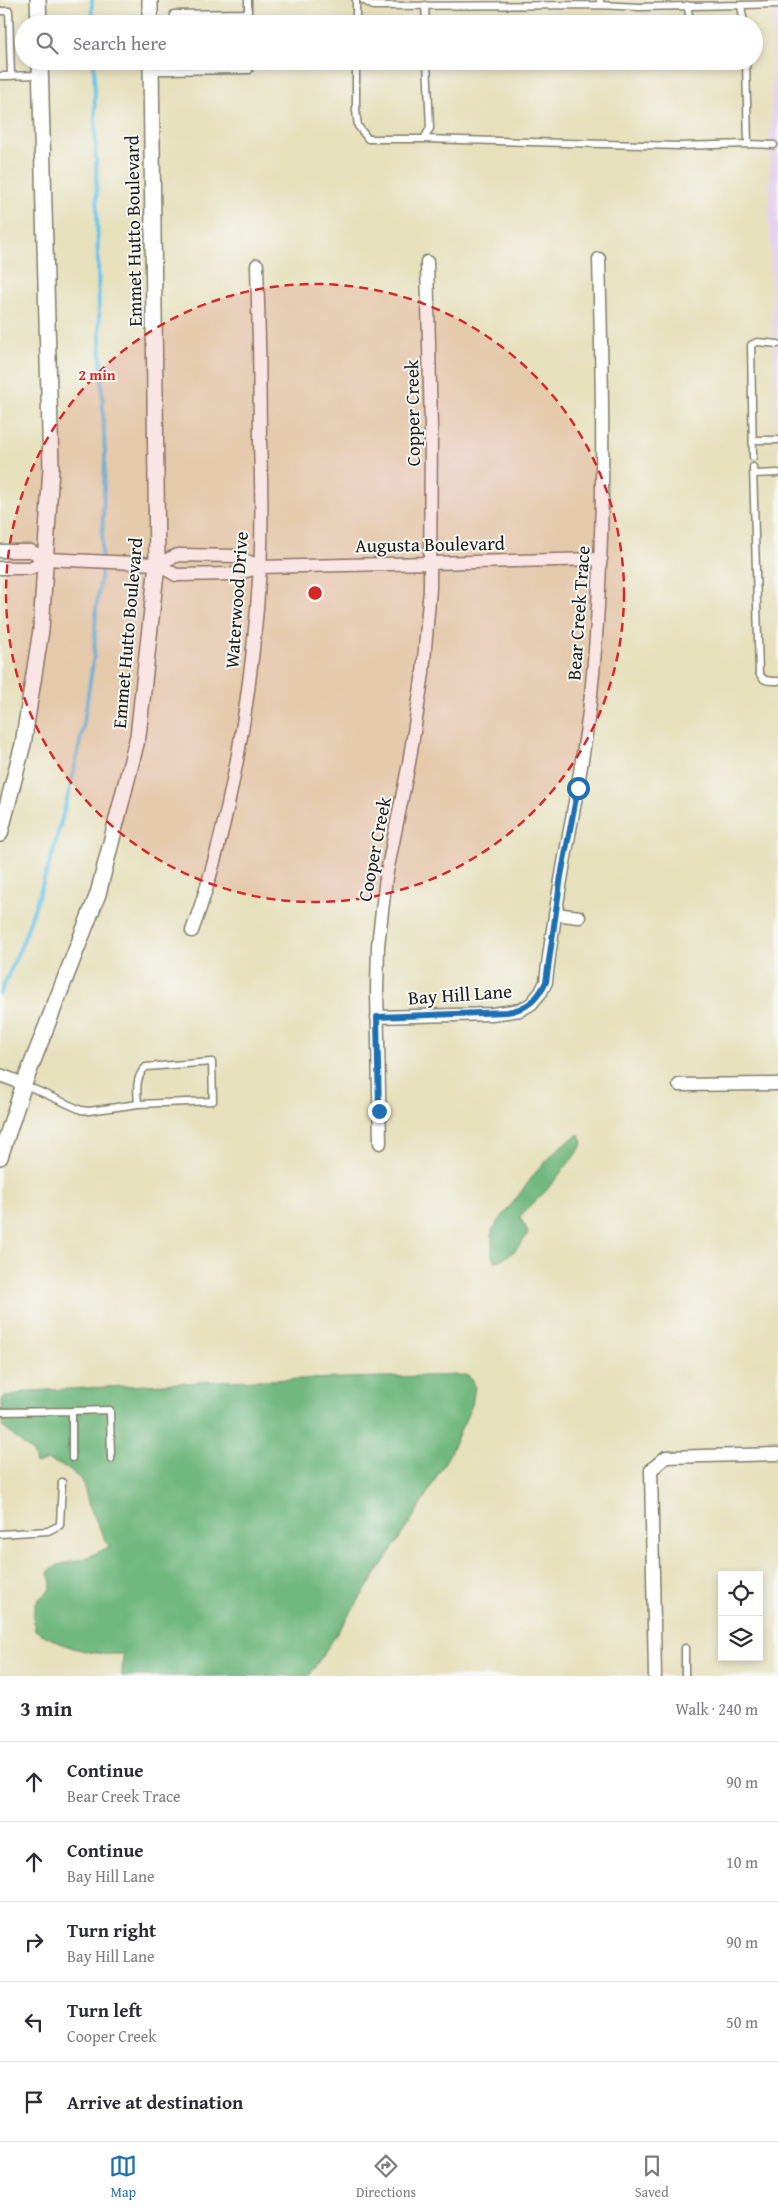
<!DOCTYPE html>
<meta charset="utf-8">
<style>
body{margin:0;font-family:"Gentium Book Plus",serif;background:#f7f7f7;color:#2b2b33}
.controls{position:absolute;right:15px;bottom:15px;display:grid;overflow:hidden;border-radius:0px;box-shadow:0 2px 8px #0003}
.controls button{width:45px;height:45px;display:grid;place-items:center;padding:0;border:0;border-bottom:1px solid #e1e1e2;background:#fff;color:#2b2b33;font:25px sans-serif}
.stop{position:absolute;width:15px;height:15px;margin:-11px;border:4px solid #1f6fb2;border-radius:50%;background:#fff}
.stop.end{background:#1f6fb2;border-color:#fff;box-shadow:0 1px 5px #0008}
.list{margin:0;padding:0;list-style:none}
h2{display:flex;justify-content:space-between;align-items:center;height:65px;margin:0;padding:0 20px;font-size:21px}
h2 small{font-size:16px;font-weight:400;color:#7c7c81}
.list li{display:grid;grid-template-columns:32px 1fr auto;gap:15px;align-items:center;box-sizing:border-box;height:80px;padding:0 20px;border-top:1px solid #e1e1e2}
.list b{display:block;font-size:19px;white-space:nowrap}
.list p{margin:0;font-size:16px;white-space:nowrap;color:#7c7c81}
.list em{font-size:16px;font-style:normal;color:#7c7c81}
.icon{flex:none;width:28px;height:28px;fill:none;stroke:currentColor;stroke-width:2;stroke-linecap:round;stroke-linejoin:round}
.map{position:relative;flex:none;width:778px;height:1676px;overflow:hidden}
.search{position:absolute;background:#fff;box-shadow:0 2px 8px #0003;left:15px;right:15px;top:15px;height:55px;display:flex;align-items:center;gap:12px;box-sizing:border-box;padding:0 18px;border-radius:28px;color:#7c7c81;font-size:19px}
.sheet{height:465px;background:#fff}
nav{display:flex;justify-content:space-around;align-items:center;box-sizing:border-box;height:70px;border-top:1px solid #e1e1e2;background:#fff;font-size:14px;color:#7c7c81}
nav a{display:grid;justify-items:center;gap:2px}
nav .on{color:#1f6fb2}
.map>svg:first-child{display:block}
.built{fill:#e6d2f0}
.forest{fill:#71b87f;stroke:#466a4e}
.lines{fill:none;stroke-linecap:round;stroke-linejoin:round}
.stream{stroke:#6ac4e7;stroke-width:4}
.service-casing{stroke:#817e6c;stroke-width:9}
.minor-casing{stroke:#817e6c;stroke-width:15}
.tertiary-casing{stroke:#817e6c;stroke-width:18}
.service{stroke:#fff;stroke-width:6}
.minor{stroke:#fff;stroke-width:12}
.tertiary{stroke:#fff;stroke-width:15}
.route{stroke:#1f6fb2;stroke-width:6}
.ring{fill:none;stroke:#d62828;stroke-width:2.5;stroke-dasharray:9 6}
.labels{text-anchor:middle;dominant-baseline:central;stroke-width:4;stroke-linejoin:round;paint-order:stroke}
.street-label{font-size:19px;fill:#1c1c1c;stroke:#f6f6f2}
.centre{fill:#d62828;stroke:#f6f6f2;stroke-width:2.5}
.ring-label{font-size:15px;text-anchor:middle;font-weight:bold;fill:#d62828;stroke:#f6f6f2;stroke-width:4;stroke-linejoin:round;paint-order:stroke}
</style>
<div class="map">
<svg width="778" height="1676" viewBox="0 0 778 1676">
<rect width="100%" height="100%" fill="#f6f6f2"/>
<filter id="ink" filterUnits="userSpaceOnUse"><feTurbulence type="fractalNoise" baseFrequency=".02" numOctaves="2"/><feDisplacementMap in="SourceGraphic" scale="10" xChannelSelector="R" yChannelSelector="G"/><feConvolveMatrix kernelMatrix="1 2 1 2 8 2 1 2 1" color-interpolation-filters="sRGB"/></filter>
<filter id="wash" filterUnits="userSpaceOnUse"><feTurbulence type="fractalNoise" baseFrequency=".0096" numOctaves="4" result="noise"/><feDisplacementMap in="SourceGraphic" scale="20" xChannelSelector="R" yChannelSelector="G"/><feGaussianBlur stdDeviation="1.12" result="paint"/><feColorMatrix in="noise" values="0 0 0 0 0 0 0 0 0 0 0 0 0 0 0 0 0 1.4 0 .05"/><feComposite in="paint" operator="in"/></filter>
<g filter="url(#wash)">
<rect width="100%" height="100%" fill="#e6e0bc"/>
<path class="built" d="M774,0H778L777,463L769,204Z"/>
<path class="forest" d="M579,1134L583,1142L579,1150L546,1191L520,1216C522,1223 526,1225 528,1233C521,1246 511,1257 496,1261L492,1256V1230L537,1171L561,1146Z
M468,1375L475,1386L472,1405L449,1455L416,1513L309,1676H122L123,1654C87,1655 66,1648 35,1630C33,1619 32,1608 39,1599C44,1594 51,1592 51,1584C51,1580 48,1576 48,1572L58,1565L86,1558L109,1547L89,1506L82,1480L65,1467L48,1460L36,1464L33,1453L3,1427L2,1398L29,1391L221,1381Z"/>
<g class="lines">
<path class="stream" d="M92,24V0
M0,994L24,939L52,856L71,784L83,728L94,655L96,609L101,574L105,457L99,314L94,61"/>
</g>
</g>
<g filter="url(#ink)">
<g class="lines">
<defs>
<path id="service" d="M248,0V24
M356,0V24
M363,0L373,6L600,5
M600,0V5L639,7L741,5L744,24
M425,5L426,24
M687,5L691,24
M741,5L778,4
M0,11H9L11,76
M174,24V14L248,13
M175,61V71
M356,61V111L358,126L368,139H424L430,128L427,61
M746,61L748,144L774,145
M152,71L249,70V61
M0,76L40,75
M424,139L680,146L748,144
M753,440H778
M753,457L751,345L757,342L778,344
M753,467L759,673C763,682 770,681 778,681
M754,474L778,473
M25,1085L81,1110L89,1111L138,1104L213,1101L212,1062L146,1067C135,1077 137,1090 138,1104
M72,1411L110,1410L111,1459
M0,1412L72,1411V1458
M0,1534L48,1531L60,1525L62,1482
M685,1648V1676"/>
<path id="minor" d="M0,551H31L46,559L157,564L178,555L236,556L260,567
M157,564L176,575L236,574L260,567L601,559
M0,568H31L46,559
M555,914L579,917
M192,931C232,822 253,684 260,567C263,525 261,481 260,439C260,381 259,323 257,265
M377,1017L492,1014L520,1010L531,1004L541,992L546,982C556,885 581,791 591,694C606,549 603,404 599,259
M0,1075L24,1084
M679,1085L778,1084
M380,1143L377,990L378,945L386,877L409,763L416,719L423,673L430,588L431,428L427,262
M655,1676L651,1470L666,1457L778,1454"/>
<path id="tertiary" d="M38,0L39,24
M150,0V24
M0,834L23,744L41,630L51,468L40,61
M0,1157L24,1084L98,894L138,736L157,564L151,61"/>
</defs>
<use href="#service" class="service-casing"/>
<use href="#minor" class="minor-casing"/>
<use href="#tertiary" class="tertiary-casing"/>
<use href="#service" class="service"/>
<use href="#minor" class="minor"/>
<use href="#tertiary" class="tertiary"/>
</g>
</g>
<g class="lines" filter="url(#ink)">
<path class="route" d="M379,1111L377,1017L507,1012C527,1009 537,1000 546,982L561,876L578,788"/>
</g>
<circle cx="315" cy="593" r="309" fill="#d62828" fill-opacity=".12"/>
<circle class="ring" cx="315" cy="593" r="309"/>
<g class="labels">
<g class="street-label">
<text transform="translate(133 231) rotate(-91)">Emmet Hutto Boulevard</text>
<text transform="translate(412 413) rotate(-91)">Copper Creek</text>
<text transform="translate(430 544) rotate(-1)">Augusta Boulevard</text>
<text transform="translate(236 600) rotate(-86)">Waterwood Drive</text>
<text transform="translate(578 613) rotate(-86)">Bear Creek Trace</text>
<text transform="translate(127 633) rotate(-85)">Emmet Hutto Boulevard</text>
<text transform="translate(374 849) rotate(-79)">Cooper Creek</text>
<text transform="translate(460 994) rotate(-4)">Bay Hill Lane</text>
</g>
</g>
<circle cx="315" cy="593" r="8" class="centre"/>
<g class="ring-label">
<text x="97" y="380">2 min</text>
</g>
</svg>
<div class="controls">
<button><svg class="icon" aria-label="locate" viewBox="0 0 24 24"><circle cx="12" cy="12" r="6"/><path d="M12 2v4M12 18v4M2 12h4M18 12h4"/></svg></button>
<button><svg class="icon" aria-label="layers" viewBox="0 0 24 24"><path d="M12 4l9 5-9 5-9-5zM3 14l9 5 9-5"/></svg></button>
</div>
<div class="stop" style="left:578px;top:788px"></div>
<div class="stop end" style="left:379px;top:1111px"></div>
<div class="search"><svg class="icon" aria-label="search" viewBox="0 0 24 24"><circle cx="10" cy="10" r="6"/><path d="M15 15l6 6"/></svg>Search here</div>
</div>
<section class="sheet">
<h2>3 min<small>Walk · 240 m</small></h2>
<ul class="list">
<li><svg class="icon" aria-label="ahead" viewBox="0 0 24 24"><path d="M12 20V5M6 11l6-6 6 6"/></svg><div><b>Continue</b><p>Bear Creek Trace</p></div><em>90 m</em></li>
<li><svg class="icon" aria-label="ahead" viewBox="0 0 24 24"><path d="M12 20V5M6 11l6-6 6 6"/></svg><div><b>Continue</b><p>Bay Hill Lane</p></div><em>10 m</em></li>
<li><svg class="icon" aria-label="right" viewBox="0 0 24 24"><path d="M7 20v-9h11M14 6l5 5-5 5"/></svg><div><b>Turn right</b><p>Bay Hill Lane</p></div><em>90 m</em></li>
<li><svg class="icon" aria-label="left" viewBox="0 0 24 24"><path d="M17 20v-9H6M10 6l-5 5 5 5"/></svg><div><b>Turn left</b><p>Cooper Creek</p></div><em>50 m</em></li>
<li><svg class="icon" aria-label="arrive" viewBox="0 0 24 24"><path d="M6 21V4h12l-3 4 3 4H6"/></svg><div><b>Arrive at destination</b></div></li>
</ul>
</section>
<nav>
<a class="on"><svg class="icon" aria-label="map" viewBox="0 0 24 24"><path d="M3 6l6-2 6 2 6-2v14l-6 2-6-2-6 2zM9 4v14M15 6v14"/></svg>Map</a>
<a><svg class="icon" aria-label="directions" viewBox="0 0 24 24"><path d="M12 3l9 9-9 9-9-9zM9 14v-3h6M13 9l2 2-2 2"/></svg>Directions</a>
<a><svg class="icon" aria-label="saved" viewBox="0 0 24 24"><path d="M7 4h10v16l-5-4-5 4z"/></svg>Saved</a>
</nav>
